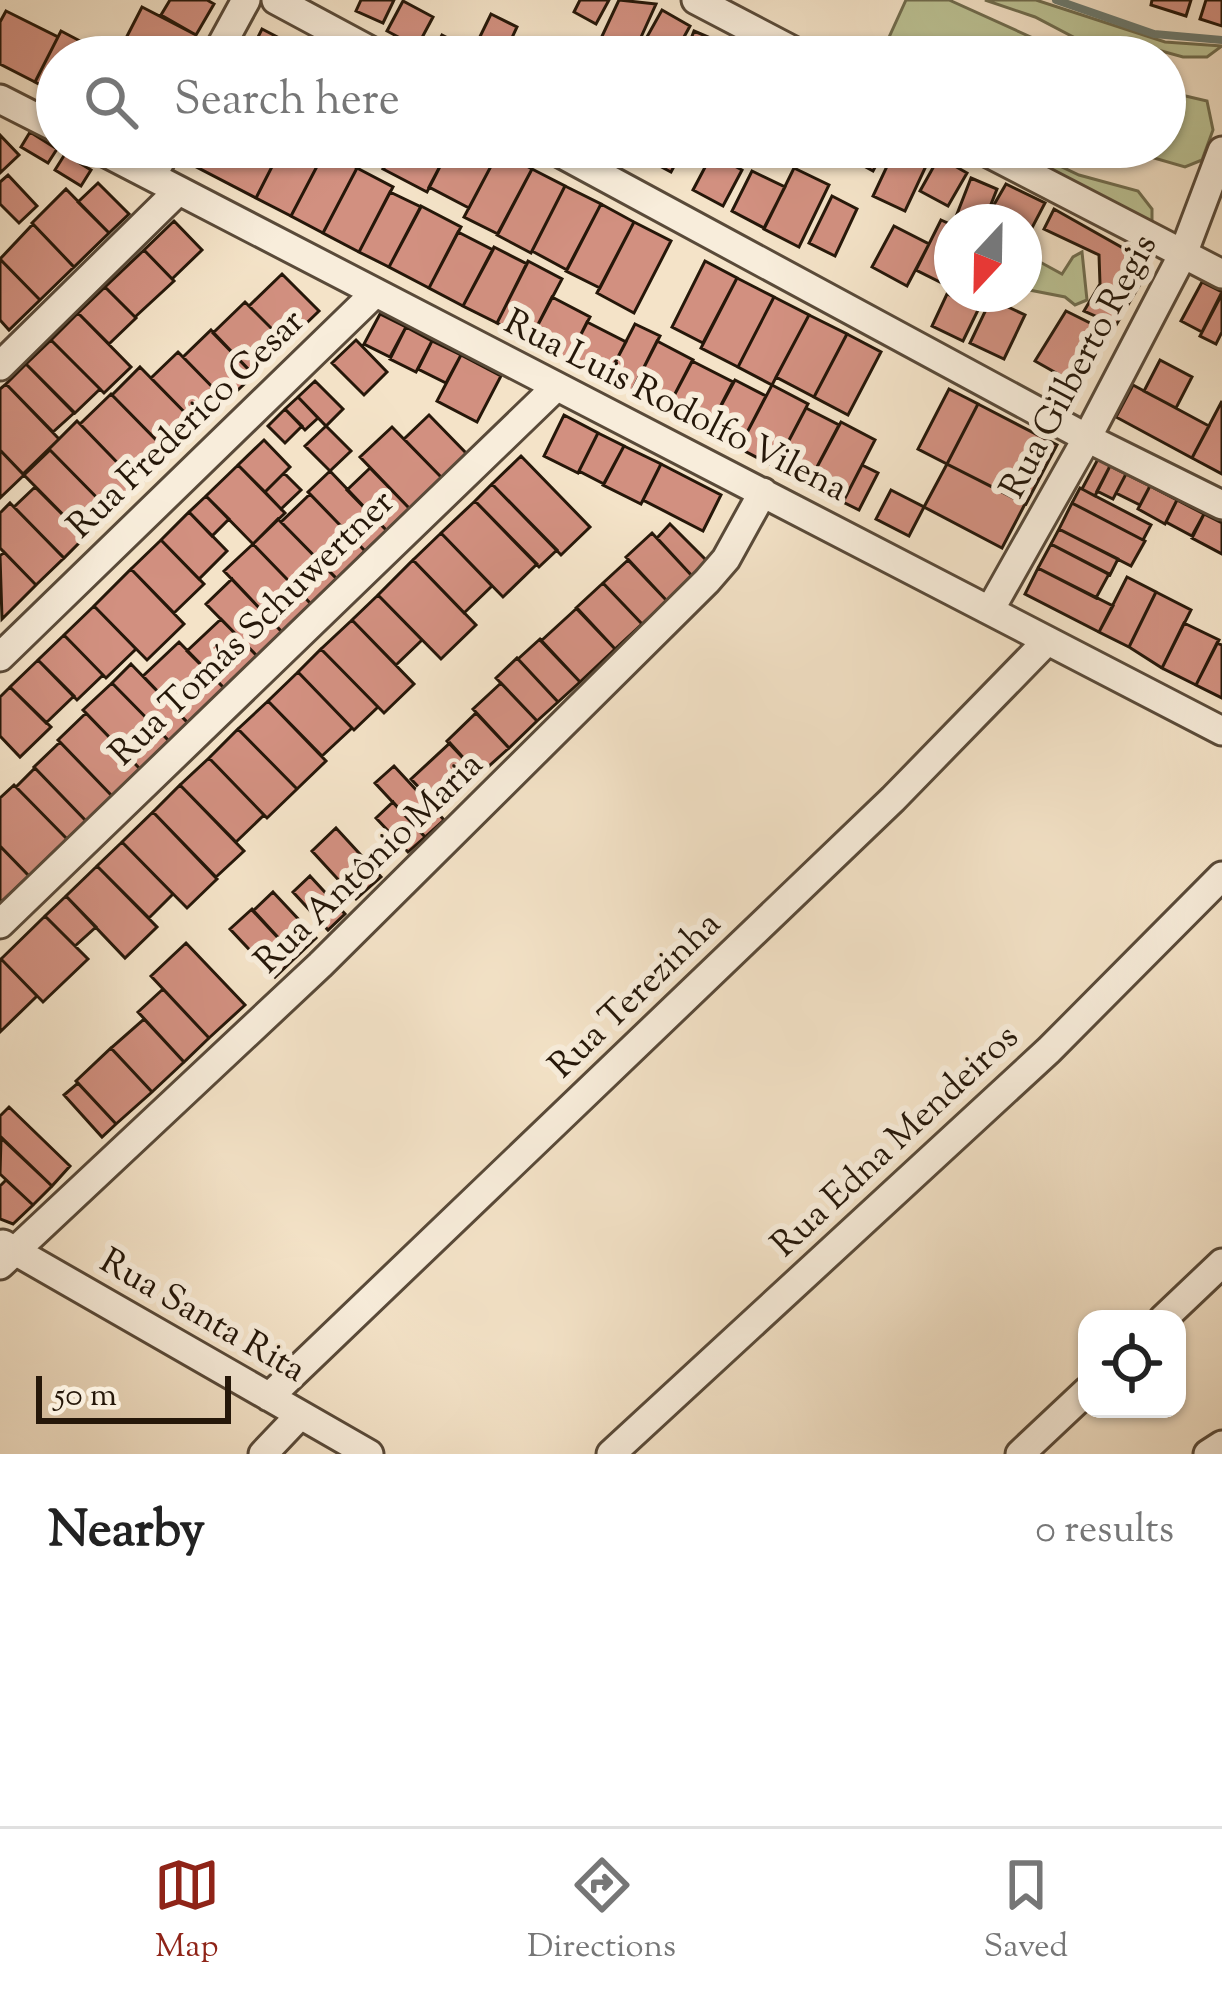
<!DOCTYPE html>
<meta charset="utf-8">
<style>
body{margin:0;font-family:"Sorts Mill Goudy",serif;background:#f2f2f2;color:#222}
.controls{position:absolute;right:36px;bottom:36px;display:grid;overflow:hidden;border-radius:24px;box-shadow:0 3px 9px #0004}
.controls button{width:108px;height:108px;display:grid;place-items:center;padding:0;border:0;border-bottom:3px solid #e0e0e0;background:#fff;color:#222;font:60px sans-serif}
.compass{position:absolute;left:934px;top:204px;width:108px;height:108px;border-radius:50%;background:#fff;box-shadow:0 3px 9px #0004;rotate:202deg}
.scale{position:absolute;left:36px;bottom:30px;width:195px;box-sizing:border-box;padding-left:12px;border:6px solid #251709;border-top:0;font-size:33px;line-height:42px;white-space:nowrap;color:#251709;-webkit-text-stroke:9px #f8eddb;paint-order:stroke}
.list{margin:0;padding:0;list-style:none}
h2{display:flex;justify-content:space-between;align-items:center;height:156px;margin:0;padding:0 48px;font-size:51px}
h2 small{font-size:39px;font-weight:400;color:#767676}
.icon{flex:none;width:66px;height:66px;fill:none;stroke:currentColor;stroke-width:2;stroke-linecap:round;stroke-linejoin:round}
.map{position:relative;flex:none;width:1222px;height:1454px;overflow:hidden}
.search{position:absolute;background:#fff;box-shadow:0 3px 9px #0004;left:36px;right:36px;top:36px;height:132px;display:flex;align-items:center;gap:30px;box-sizing:border-box;padding:0 42px;border-radius:66px;color:#767676;font-size:45px}
.sheet{height:372px;background:#fff}
nav{display:flex;justify-content:space-around;align-items:center;box-sizing:border-box;height:168px;border-top:3px solid #e0e0e0;background:#fff;font-size:33px;color:#767676}
nav a{display:grid;justify-items:center;gap:6px}
nav .on{color:#8f2418}
.map>svg:first-child{display:block}
.green{fill:#bcc395;stroke:#706d4f;stroke-width:3}
.lines{fill:none;stroke-linecap:round;stroke-linejoin:round}
.stream{stroke:#6c7b71;stroke-width:8}
.building{fill:#d29080;stroke:#251709;stroke-width:3}
.minor-casing{stroke:#594a39;stroke-width:33}
.minor{stroke:#f8eddb;stroke-width:27}
.labels{text-anchor:middle;dominant-baseline:central;stroke-width:12;stroke-linejoin:round;paint-order:stroke}
.street-label{font-size:36px;fill:#251709;stroke:#f8eddb}
</style>
<div class="map">
<svg width="1222" height="1454" viewBox="0 0 1222 1454">
<rect width="100%" height="100%" fill="#f4e3c8"/>
<filter id="stains"><feTurbulence type="fractalNoise" baseFrequency=".00167" numOctaves="4"/><feColorMatrix values="0 0 0 0 .2 0 0 0 0 .09 0 0 0 0 .02 0 0 0 .5 -.17"/></filter>
<radialGradient id="worn" r=".72"><stop offset=".6" stop-color="#630" stop-opacity="0"/><stop offset="1" stop-color="#630" stop-opacity=".3"/></radialGradient>
<path class="green" d="M906,0H949L1075,57H880Z
M985,0H1036L1165,42L1222,46L1207,57H1183L1147,47L1081,41L1035,17Z
M1177,94L1207,101L1213,130L1202,160L1185,167L1154,158L1148,147H1165V103Z
M959,147H1020L1079,175L1138,191L1152,209V227L1135,244L1122,238L1005,171L981,164Z
M1082,252L1087,300L1075,305L1065,297L1024,289V266L1040,262L1062,274L1073,257Z"/>
<g class="lines">
<path class="stream" d="M1056,0L1154,34L1222,40"/>
</g>
<path class="building" d="M170,0H207L214,4L196,35L161,15Z
M361,0H394L383,23L356,11Z
M580,0H609L596,24L574,12Z
M619,0L656,4L632,57H613L596,49Z
M1152,0H1191L1186,16L1151,5Z
M1206,0H1222V26L1200,19Z
M403,1L433,17L417,47L387,31Z
M142,7L196,35L184,57H142L122,46Z
M662,10L690,26L673,57L643,44Z
M6,11L58,37L35,82L0,64V22Z
M491,14L517,27L503,57H470Z
M262,29L308,53L306,57H248Z
M61,31L101,52L98,57H57V93L35,82Z
M694,31L720,42L714,57H684Z
M442,35L461,45L455,57H430Z
M30,132L57,149L48,163L21,147Z
M0,135L19,155L0,173Z
M192,147H282L256,198L185,161Z
M282,147L325,151L291,216L256,198Z
M370,147H395L384,168L364,158Z
M395,147H450L427,192L383,169Z
M450,147H490L499,151L469,208L429,187Z
M660,147L684,148L671,172L652,162Z
M857,147H886L873,171L851,159Z
M896,147L933,151L905,211L873,196Z
M325,151L357,168L323,233L291,216Z
M499,151L532,169L498,234L464,217Z
M65,154L91,170L81,186L55,170Z
M712,154L742,170L723,206L693,190Z
M939,157L967,173L948,206L920,191Z
M357,168L393,187L359,252L323,233Z
M794,168L829,185L799,247L764,229Z
M532,169L565,186L531,253L497,235Z
M752,171L785,187L764,228L732,211Z
M8,175L37,206L19,223L0,204V182Z
M971,178L997,189L984,222L957,214Z
M98,183L129,214L109,233L78,202Z
M1006,184L1045,203L1024,243V222H984Z
M565,186L601,204L567,270L532,251Z
M66,189L109,233L74,267L32,223Z
M390,192L421,207L389,267L359,252Z
M832,196L857,209L835,256L809,243Z
M601,204L634,222L600,288L566,271Z
M421,206L461,227L429,288L389,267Z
M1054,209L1146,261L1142,281L1116,325L1084,311L1100,284L1099,255L1044,229Z
M941,220L952,225V288L916,270Z
M174,221L202,250L172,279L144,250Z
M634,222L671,241L634,313L597,293Z
M33,224L74,267L40,300L0,259Z
M894,226L929,244L907,286L872,267Z
M458,232L493,250L463,306L429,288Z
M494,247L527,264L497,323L463,306Z
M144,250L174,281L135,317L105,287Z
M0,259L40,300L9,330L0,320Z
M528,261L562,279L530,340L497,323Z
M705,261L737,278L703,343L672,327Z
M282,274L319,311L286,343L249,306Z
M737,278L774,297L738,367L701,348Z
M1202,282L1222,292L1202,332L1181,321Z
M105,287L136,318L109,344L78,313Z
M947,294L979,308L963,341L932,326Z
M1222,294V332L1216,344L1200,336Z
M552,297L590,317L568,360L530,340Z
M774,297L809,315L772,385L738,367Z
M991,299L1025,315L1004,359L970,343Z
M245,302L286,343L254,375L213,333Z
M1066,311L1110,333L1081,387L1035,361Z
M78,313L131,367L104,393L51,340Z
M380,314L406,327L390,357L364,344Z
M809,315L847,334L814,397L776,377Z
M587,322L626,342L606,380L568,360Z
M635,324L660,336L631,393L606,380Z
M406,327L432,341L416,372L390,359Z
M211,330L254,375L226,401L183,357Z
M847,334L881,352L848,415L814,397Z
M51,340L100,389L75,413L26,364Z
M356,340L387,372L364,395L332,363Z
M432,341L461,355L446,383L418,369Z
M657,341L693,360L666,411L631,393Z
M178,352L226,401L199,427L151,378Z
M461,355L501,376L477,422L437,401Z
M1160,360L1192,377L1176,408L1144,391Z
M692,361L733,382L707,432L666,411Z
M26,364L74,413L53,432L6,384Z
M140,367L199,427L171,455L112,395Z
M735,380L766,396L739,448L707,432Z
M315,381L343,409L326,426L298,397Z
M6,384L59,439L23,474L0,450V389Z
M772,385L808,404L775,467L739,448Z
M1133,385L1209,426L1192,458L1116,417Z
M949,389L978,404L947,464L918,449Z
M111,394L171,455L139,485L80,424Z
M298,397L318,418L305,430L285,409Z
M1222,401V474L1192,458Z
M978,404L1057,445L1026,504L947,464Z
M806,408L839,425L808,484L775,467Z
M285,409L302,426L285,443L268,426Z
M429,415L467,454L442,478L404,439Z
M564,415L598,433L578,473L544,456Z
M77,421L139,485L111,512L49,449Z
M841,422L875,440L843,502L808,484Z
M326,426L351,451L330,471L305,446Z
M392,427L442,478L410,509L360,457Z
M598,433L624,446L604,484L579,471Z
M264,440L290,467L265,492L238,465Z
M624,446L661,464L641,504L603,485Z
M0,450L24,475L0,498Z
M50,450L111,512L85,537L24,475Z
M521,456L590,527L561,555L492,484Z
M1098,459L1110,466L1095,496L1082,489Z
M661,464L721,495L703,531L643,500Z
M947,464L1025,504L1002,548L924,507Z
M238,465L285,513L253,544L206,496Z
M862,465L878,473L859,510L843,502Z
M1110,466L1126,474L1113,499L1097,491Z
M370,468L410,509L387,531L347,490Z
M330,471L387,531L365,551L308,492Z
M284,473L301,490L281,509L265,492Z
M1126,474L1150,486L1140,505L1116,493Z
M492,484L557,550L539,567L475,501Z
M1150,486L1177,500L1165,524L1138,509Z
M35,487L85,537L64,558L14,507Z
M1080,488L1151,525L1143,540L1072,503Z
M891,490L924,507L909,536L876,519Z
M310,494L365,551L337,579L281,522Z
M206,496L229,519L212,536L189,512Z
M1177,500L1204,514L1192,536L1166,522Z
M475,501L537,564L503,597L441,533Z
M10,503L64,558L36,585L0,548V513Z
M1072,503L1145,541L1131,566L1059,529Z
M189,512L227,551L199,579L161,540Z
M1204,514L1222,523V554L1192,538Z
M278,519L337,579L311,604L253,544Z
M670,524L708,562L693,577L657,538Z
M1059,529L1118,559L1110,575L1051,544Z
M441,533L492,586L464,613L413,560Z
M652,533L693,577L667,601L626,557Z
M161,540L204,584L174,613L131,569Z
M253,544L311,604L282,632L224,571Z
M1051,544L1109,574L1096,598L1038,568Z
M4,552L36,585L2,619L0,556Z
M413,560L476,625L441,659L378,595Z
M628,560L667,601L642,624L603,583Z
M1038,568L1113,606L1099,632L1025,594Z
M131,569L184,624L147,660L94,606Z
M1127,577L1156,592L1129,647L1099,632Z
M232,579L282,632L257,656L206,604Z
M603,583L642,624L615,649L576,608Z
M1156,592L1191,610L1162,668L1129,647Z
M378,595L422,640L396,665L352,620Z
M94,606L136,649L106,678L64,635Z
M577,608L615,649L580,682L541,641Z
M221,619L257,656L224,688L187,651Z
M352,620L414,684L384,713L321,649Z
M1184,623L1219,640L1196,685L1162,668Z
M64,635L103,675L77,700L38,660Z
M540,639L580,682L558,702L518,659Z
M179,642L224,688L188,723L143,676Z
M1217,643L1222,645V698L1196,685Z
M321,649L378,707L354,730L298,672Z
M517,658L558,702L537,721L496,678Z
M38,660L74,696L46,723L10,687Z
M131,664L188,723L169,741L112,683Z
M298,672L352,728L322,756L268,701Z
M112,683L169,741L140,769L83,710Z
M501,683L537,721L509,748L473,709Z
M10,687L51,727L20,757L0,736V697Z
M268,701L326,761L297,789L238,729Z
M86,713L140,769L112,796L58,740Z
M476,713L509,748L479,775L447,741Z
M238,729L297,789L267,818L209,758Z
M60,742L112,796L86,821L34,767Z
M450,743L479,775L441,811L411,779Z
M209,758L264,815L236,842L180,785Z
M394,766L444,820L425,837L375,783Z
M35,768L86,821L67,839L16,787Z
M14,785L67,839L29,876L0,846V798Z
M180,785L244,851L216,877L153,812Z
M393,802L425,837L408,852L376,818Z
M153,812L217,879L187,908L122,842Z
M336,828L381,877L356,899L312,851Z
M122,842L173,894L149,918L97,866Z
M0,846L29,876L0,903Z
M97,866L157,927L125,958L66,896Z
M310,876L345,914L328,930L293,892Z
M273,892L316,938L296,957L253,911Z
M66,896L96,927L75,946L45,916Z
M252,909L296,957L275,977L230,929Z
M45,916L88,959L43,1002L1,959Z
M186,943L245,1005L209,1038L151,976Z
M1,959L37,996L0,1032V960Z
M163,989L209,1038L184,1062L138,1012Z
M144,1019L184,1062L152,1092L111,1048Z
M111,1048L152,1092L116,1124L76,1081Z
M78,1083L116,1124L102,1137L64,1095Z
M9,1107L70,1166L52,1186L0,1136V1116Z
M1,1138L52,1186L33,1205L0,1174Z
M6,1180L33,1205L13,1224L0,1219V1186Z"/>
<g class="lines">
<defs>
<path id="minor" d="M276,0L382,57
M696,0L805,57
M215,57L246,0
M0,99L57,128
M95,147L1222,731
M549,147L1087,438L1222,505
M977,147L1222,274
M152,176L168,147
M0,366L177,192
M990,610L1087,438L1183,254L1222,151
M0,657L374,294
M0,924L556,387
M3,1244L369,1454
M0,1265L320,965L707,581L726,559L763,492
M1163,1319L1222,1263
M269,1397L893,799L1047,641
M263,1454L300,1415
M611,1454L1049,1050L1222,876
M1020,1454L1087,1391
M1208,1454L1222,1445"/>
</defs>
<use href="#minor" class="minor-casing"/>
<use href="#minor" class="minor"/>
</g>
<g class="labels">
<g class="street-label">
<text transform="translate(1080 367) rotate(-62)">Rua Gilberto Regis</text>
<text transform="translate(675 407) rotate(27)">Rua Luis Rodolfo Vilena</text>
<text transform="translate(187 425) rotate(-44)">Rua Frederico Cesar</text>
<text transform="translate(253 629) rotate(-44)">Rua Tomás Schuwertner</text>
<text transform="translate(370 864) rotate(-44)">Rua Antônio Maria</text>
<text transform="translate(636 996) rotate(-44)">Rua Terezinha</text>
<text transform="translate(896 1142) rotate(-43)">Rua Edna Mendeiros</text>
<text transform="translate(202 1317) rotate(30)">Rua Santa Rita</text>
</g>
</g>
<rect width="100%" height="100%" filter="url(#stains)"/>
<rect width="100%" height="100%" fill="url(#worn)"/>
</svg>
<div class="controls">
<button><svg class="icon" aria-label="locate" viewBox="0 0 24 24"><circle cx="12" cy="12" r="6"/><path d="M12 2v4M12 18v4M2 12h4M18 12h4"/></svg></button>
</div>
<svg class="compass" viewBox="-18 -18 36 36"><path d="M0-13l5 13h-10z" fill="#e53935"/><path d="M0 13l5-13h-10z" fill="#767676"/></svg>
<div class="scale">50 m</div>
<div class="search"><svg class="icon" aria-label="search" viewBox="0 0 24 24"><circle cx="10" cy="10" r="6"/><path d="M15 15l6 6"/></svg>Search here</div>
</div>
<section class="sheet">
<h2>Nearby<small>0 results</small></h2>
<ul class="list">
</ul>
</section>
<nav>
<a class="on"><svg class="icon" aria-label="map" viewBox="0 0 24 24"><path d="M3 6l6-2 6 2 6-2v14l-6 2-6-2-6 2zM9 4v14M15 6v14"/></svg>Map</a>
<a><svg class="icon" aria-label="directions" viewBox="0 0 24 24"><path d="M12 3l9 9-9 9-9-9zM9 14v-3h6M13 9l2 2-2 2"/></svg>Directions</a>
<a><svg class="icon" aria-label="saved" viewBox="0 0 24 24"><path d="M7 4h10v16l-5-4-5 4z"/></svg>Saved</a>
</nav>
